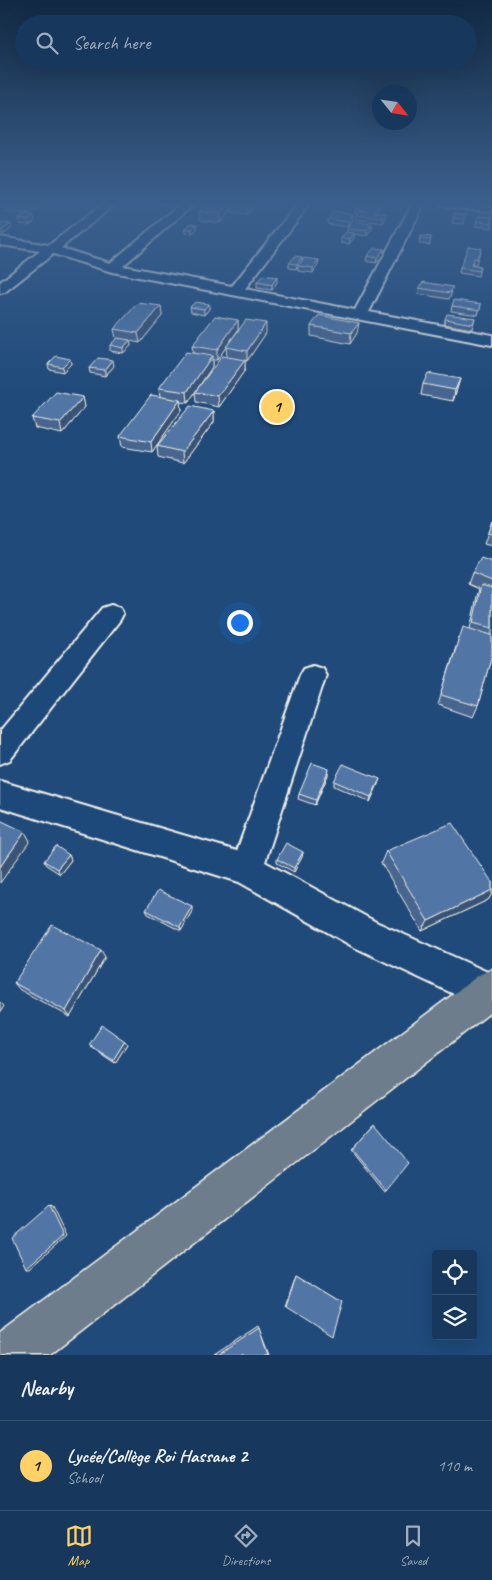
<!DOCTYPE html>
<meta charset="utf-8">
<style>
body{margin:0;font-family:Caveat,sans-serif;background:#244365;color:#f1f3f6}
.controls{position:absolute;right:15px;bottom:15px;display:grid;overflow:hidden;border-radius:5px;box-shadow:0 5px 20px #0002}
.controls button{width:45px;height:45px;display:grid;place-items:center;padding:0;border:0;border-bottom:1px solid #365272;background:#17385c;color:#f1f3f6;font:25px sans-serif}
.compass{position:absolute;left:372px;top:85px;width:45px;height:45px;border-radius:50%;background:#17385c;box-shadow:0 5px 20px #0002;rotate:120deg}
.you{position:absolute;left:239px;top:622px;width:18px;height:18px;margin:-12px;border:4px solid #fff;border-radius:50%;background:#1a73e8;box-shadow:0 0 0 8px #1a73e833}
.badge{display:grid;place-items:center;width:32px;height:32px;border-radius:50%;background:#ffd166;color:#111;font-size:16px;font-weight:700}
.pin{position:absolute;translate:-50% -50%;border:2px solid #fff;box-shadow:0 1px 5px #0006}
.list{margin:0;padding:0;list-style:none}
h2{display:flex;justify-content:space-between;align-items:center;height:65px;margin:0;padding:0 20px;font-size:21px}
h2 small{font-size:16px;font-weight:400;color:#9eacbb}
.list li{display:grid;grid-template-columns:32px 1fr auto;gap:15px;align-items:center;box-sizing:border-box;height:90px;padding:0 20px;border-top:1px solid #365272}
.list b{display:block;font-size:19px;white-space:nowrap}
.list p{margin:0;font-size:16px;white-space:nowrap;color:#9eacbb}
.list em{font-size:16px;font-style:normal;color:#9eacbb}
.icon{flex:none;width:28px;height:28px;fill:none;stroke:currentColor;stroke-width:2;stroke-linecap:round;stroke-linejoin:round}
.map{position:relative;flex:none;width:492px;height:1355px;overflow:hidden}
.search{position:absolute;background:#17385c;box-shadow:0 5px 20px #0002;left:15px;right:15px;top:15px;height:55px;display:flex;align-items:center;gap:12px;box-sizing:border-box;padding:0 18px;border-radius:28px;color:#9eacbb;font-size:19px}
.sheet{height:155px;background:#17385c}
nav{display:flex;justify-content:space-around;align-items:center;box-sizing:border-box;height:70px;border-top:1px solid #365272;background:#17385c;font-size:14px;color:#9eacbb}
nav a{display:grid;justify-items:center;gap:2px}
nav .on{color:#ffd166}
.map>svg:first-child{display:block}
.lines{fill:none;stroke-linecap:round;stroke-linejoin:round}
.minor-casing{stroke:#f4f1e8;stroke-width:4}
.major-casing{stroke:#f4f1e8;stroke-width:3}
.minor{fill:#1f4a7a;fill-rule:evenodd}
.major{fill:#6d7d8c;fill-rule:evenodd}
.wall{fill:#46658e;stroke:#f4f1e8}
.shaded-wall{fill:#395374;stroke:#f4f1e8}
.building{fill:#5176a5;stroke:#f4f1e8}
</style>
<div class="map">
<svg width="492" height="1355" viewBox="0 0 492 1355">
<rect width="100%" height="100%" fill="#1f4a7a"/>
<filter id="ink" filterUnits="userSpaceOnUse"><feTurbulence type="fractalNoise" baseFrequency=".02" numOctaves="2"/><feDisplacementMap in="SourceGraphic" scale="10" xChannelSelector="R" yChannelSelector="G"/><feConvolveMatrix kernelMatrix="1 2 1 2 8 2 1 2 1" color-interpolation-filters="sRGB"/></filter>
<g filter="url(#ink)">
<g class="lines">
<defs>
<path id="minor" d="M105,202H118L61,248L110,263L183,202H196L123,266L232,286L299,202H311L245,289L355,310L413,202H425L369,312L492,335V345L112,272L53,254L5,292L0,293V282L40,251L0,245V237L49,245Z
M436,202L492,203V211L442,206Z
M111,605L120,608L123,614L120,620L10,760L0,764V731L102,608Z
M313,665L322,668L326,675L265,862L376,922L492,974V1007L488,1009L475,1004L352,946L239,882L0,807V781L237,851L300,675L304,668Z"/>
<path id="major" d="M492,969V1011L50,1355H0V1333L479,975Z"/>
</defs>
<use href="#minor" class="minor-casing"/>
<use href="#major" class="major-casing"/>
<use href="#minor" class="minor"/>
<use href="#major" class="major"/>
</g>
<path class="wall" d="M160,202H170L167,205L160,204Z
M209,202H258L247,215L231,213V210L220,223L200,220L199,211Z
M333,202H354L353,205Z
M482,202H492V228L475,226L479,216Z
M4,203L42,206L28,215L6,212Z
M355,208L379,209L377,212L386,213V218L383,223L355,219L357,213H355Z
M454,213L467,214L464,224L452,223Z
M18,219L35,221L29,225L19,224Z
M328,219H353L347,227L327,224Z
M0,224L12,228L4,234H0Z
M197,224V229L192,234L186,233L185,229Z
M372,224V229L367,236L354,234V238L349,244L341,243V238L347,232V229Z
M420,236L431,237L430,245L419,244Z
M481,248L476,264H472V265L480,267L478,276L459,273L460,268Z
M384,249V254L376,263L366,261L367,256Z
M302,257V261L319,260L318,265L313,273L298,271V267L296,269L289,268V263Z
M257,282H277L272,290L257,288Z
M419,288L452,292L449,299L418,294Z
M209,304V309L204,315L191,312L190,307Z
M481,304L478,315L451,311L452,306Z
M161,306L162,316L140,343L130,341L131,346L123,353L110,351V345L116,339L114,329Z
M475,318L472,329L444,324L445,319Z
M238,320V330L217,360H212V367L198,388L227,357L226,347L266,333L247,361H245V370L219,407L196,402L195,392L188,403L180,402L181,411L152,452L122,447L120,436L160,397L159,388L193,353L192,346Z
M311,326L357,333L350,344L311,336Z
M70,359L71,364L63,372L49,369L48,364Z
M114,366L105,376L90,373L89,368Z
M460,379L457,389L453,401L421,395L423,384Z
M83,397L85,407L62,434L35,428L32,418Z
M214,411V422L183,463L158,457L157,446Z
M492,521V546L484,544Z
M492,562V654L478,706L473,717L438,705L459,637L470,629L477,596L479,589L468,584L472,573Z
M328,775L315,805L298,799L299,794Z
M334,781L378,784L370,802L334,786Z
M386,851L492,882V894L488,900L422,931L381,863Z
M303,852L302,857L294,872L277,863V859Z
M69,855L71,860L60,874L46,865L44,861Z
M146,910L192,911L181,931L148,914Z
M105,957L70,1017L20,990L14,983Z
M127,1044L115,1063L91,1047L89,1045Z
M375,1123L386,1190L384,1191L351,1150Z
M296,1274L342,1302L286,1307L285,1306Z
M258,1326L269,1355H214Z"/>
<path class="shaded-wall" d="M33,202H41L42,206L28,215L26,206Z
M230,202H238L231,204V210L220,223V214Z
M250,202H258L247,215V206Z
M379,205V209L374,216V212Z
M386,213V218L383,223V218Z
M353,214V219L347,227L348,222Z
M34,216L35,221L29,225L28,220Z
M11,224L12,228L4,234L2,230Z
M197,224V229L192,234V229Z
M372,224V229L367,236V231Z
M354,233V238L349,244L350,239Z
M384,249V254L376,263L377,258Z
M302,257V262L298,266L296,269L297,264Z
M319,260L318,265L313,273V268Z
M277,277V282L272,290V285Z
M209,304V309L204,315V309Z
M161,306L162,316L140,343L138,333Z
M238,320V330L217,360V350Z
M266,323V333L247,361V351Z
M359,323L357,333L350,344L351,333Z
M130,340L131,346L123,353V348Z
M212,356V367L188,403L187,392Z
M70,359L71,364L63,372L62,367Z
M113,360L114,366L105,376V370Z
M245,360V370L219,407L218,396Z
M460,379L457,389L453,401L455,390Z
M83,397L85,407L62,434L60,423Z
M180,400L181,411L152,452L151,442Z
M214,411V422L183,463L182,452Z
M329,769L328,775L315,805L316,800Z
M380,779L378,784L370,802L371,797Z
M25,832L30,841L0,883V867Z
M303,852L302,857L294,872V868Z
M69,855L71,860L60,874L57,869Z
M492,890V894L488,900L422,931L428,921Z
M192,906V911L181,931L180,927Z
M101,950L105,957L70,1017L66,1011Z
M0,1002L4,1006L0,1013Z
M125,1041L127,1044L115,1063L113,1060Z
M49,1206L52,1207L66,1236L30,1268H26Z"/>
<path class="building" d="M6,202H33L26,206L4,203Z
M209,202H230L220,214L199,211Z
M233,202H250L247,206L231,204Z
M360,202L379,205L374,212L386,213L383,218L356,215L359,210L366,211L355,208Z
M482,202L492,203V212L480,211Z
M334,211L353,214L348,222L328,219Z
M454,213L467,214L465,219L453,218Z
M24,215L34,216L28,220L18,219Z
M478,216L492,217V223L476,221Z
M353,221L372,224L367,231L347,229Z
M3,223L11,224L2,230L0,229V224Z
M191,223L197,224L192,229H185Z
M346,232L354,233L350,239L341,238Z
M420,236L431,237V240L420,239Z
M468,246L481,248L477,259L474,258L471,265L480,267L479,271L460,268Z
M374,248L384,249L377,258L367,256Z
M295,256L302,257L297,264L289,263Z
M304,258L319,260L313,268L298,266Z
M263,275L277,277L272,285L257,282Z
M423,282L453,287L450,293L419,288Z
M454,300L481,304L480,310L452,306Z
M195,302L209,304L204,309L190,307Z
M138,303L161,306L138,333L114,329Z
M447,314L475,318L473,324L445,319Z
M319,315L359,323L351,333L311,326Z
M215,316L238,320L217,350L192,346Z
M246,320L266,323L247,351L226,347Z
M117,338L130,340L123,348L110,345Z
M186,352L212,356L187,392L159,388Z
M56,356L70,359L62,367L48,364Z
M222,356L245,360L218,396L195,392Z
M98,358L113,360L105,370L89,368Z
M428,373L460,379L455,390L423,384Z
M56,392L83,397L60,423L32,418Z
M151,395L180,400L151,442L120,436Z
M190,406L214,411L182,452L157,446Z
M492,521V534L488,533Z
M481,558L492,562V581L472,573Z
M481,585L492,588V628L473,623Z
M463,627L492,635V654L478,706L441,695Z
M312,763L329,769L316,800L299,794Z
M343,764L380,779L371,797L334,781Z
M0,820L25,832L0,867Z
M452,823L492,882V890L428,921L386,851Z
M286,843L303,852L294,868L277,859Z
M56,846L69,855L57,869L44,861Z
M158,890L192,906L180,927L146,910Z
M52,925L101,950L66,1011L14,983Z
M102,1025L125,1041L113,1060L89,1045Z
M375,1123L408,1163L386,1190L352,1149Z
M49,1206L63,1236L26,1268L12,1238Z
M296,1274L342,1302L332,1336L286,1307Z
M259,1328L268,1355H218Z"/>
</g>
<linearGradient id="sky" x2="0" y2="1"><stop stop-color="#112943"/><stop offset="0.52" stop-color="#3c608d"/><stop offset="1" stop-color="#3c608d" stop-opacity="0"/></linearGradient>
<rect width="492" height="392" fill="url(#sky)"/>
</svg>
<div class="controls">
<button><svg class="icon" aria-label="locate" viewBox="0 0 24 24"><circle cx="12" cy="12" r="6"/><path d="M12 2v4M12 18v4M2 12h4M18 12h4"/></svg></button>
<button><svg class="icon" aria-label="layers" viewBox="0 0 24 24"><path d="M12 4l9 5-9 5-9-5zM3 14l9 5 9-5"/></svg></button>
</div>
<svg class="compass" viewBox="-18 -18 36 36"><path d="M0-13l5 13h-10z" fill="#e53935"/><path d="M0 13l5-13h-10z" fill="#9eacbb"/></svg>
<div class="you"></div>
<div class="pin badge" style="left:277px;top:407px">1</div>
<div class="search"><svg class="icon" aria-label="search" viewBox="0 0 24 24"><circle cx="10" cy="10" r="6"/><path d="M15 15l6 6"/></svg>Search here</div>
</div>
<section class="sheet">
<h2>Nearby<small></small></h2>
<ul class="list">
<li><span class="badge">1</span><div><b>Lycée/Collège Roi Hassane 2</b><p>School</p></div><em>110 m</em></li>
</ul>
</section>
<nav>
<a class="on"><svg class="icon" aria-label="map" viewBox="0 0 24 24"><path d="M3 6l6-2 6 2 6-2v14l-6 2-6-2-6 2zM9 4v14M15 6v14"/></svg>Map</a>
<a><svg class="icon" aria-label="directions" viewBox="0 0 24 24"><path d="M12 3l9 9-9 9-9-9zM9 14v-3h6M13 9l2 2-2 2"/></svg>Directions</a>
<a><svg class="icon" aria-label="saved" viewBox="0 0 24 24"><path d="M7 4h10v16l-5-4-5 4z"/></svg>Saved</a>
</nav>
